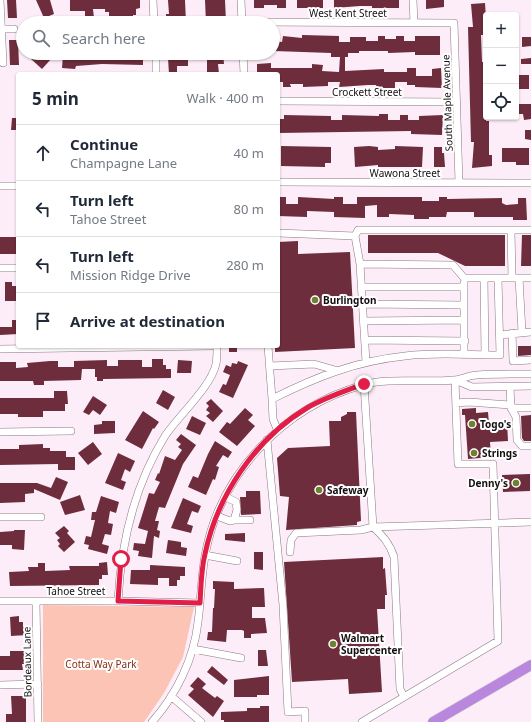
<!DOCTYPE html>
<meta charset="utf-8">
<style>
body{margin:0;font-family:"Noto Sans",sans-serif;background:#f2f2f3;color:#1f2937}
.controls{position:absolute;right:12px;top:12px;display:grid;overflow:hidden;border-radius:4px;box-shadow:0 1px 3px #0004}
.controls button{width:36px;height:36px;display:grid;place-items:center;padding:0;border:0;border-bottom:1px solid #e0e1e3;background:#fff;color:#1f2937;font:20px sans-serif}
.stop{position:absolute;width:12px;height:12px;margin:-9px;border:3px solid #e11d48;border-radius:50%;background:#fff}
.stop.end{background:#e11d48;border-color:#fff;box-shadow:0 1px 4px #0008}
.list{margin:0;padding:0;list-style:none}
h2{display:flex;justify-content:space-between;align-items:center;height:52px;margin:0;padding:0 16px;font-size:17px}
h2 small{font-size:13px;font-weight:400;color:#747a83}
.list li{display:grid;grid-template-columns:26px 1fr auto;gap:12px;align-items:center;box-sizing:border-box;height:56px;padding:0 16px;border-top:1px solid #e0e1e3}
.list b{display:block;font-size:15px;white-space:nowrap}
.list p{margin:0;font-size:13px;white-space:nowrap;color:#747a83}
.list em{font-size:13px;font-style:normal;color:#747a83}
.icon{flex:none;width:22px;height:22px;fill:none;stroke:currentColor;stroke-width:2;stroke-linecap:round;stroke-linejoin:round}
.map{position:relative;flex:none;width:531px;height:722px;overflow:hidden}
.search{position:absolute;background:#fff;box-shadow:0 1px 3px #0004;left:16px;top:16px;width:264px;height:44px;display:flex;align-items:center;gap:10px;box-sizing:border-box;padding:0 14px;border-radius:22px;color:#747a83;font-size:15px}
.panel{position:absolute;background:#fff;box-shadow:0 1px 3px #0004;left:16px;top:72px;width:264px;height:276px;border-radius:4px}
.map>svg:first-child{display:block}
.green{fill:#fcc4b5}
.building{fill:#6d2d3c}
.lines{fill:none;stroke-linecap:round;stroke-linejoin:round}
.minor-casing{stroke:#897783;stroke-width:8}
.highway-casing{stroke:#d5d4d4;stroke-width:11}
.minor{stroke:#fff;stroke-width:7}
.highway{stroke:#b987dd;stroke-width:10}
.route{stroke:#e11d48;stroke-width:5}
.poi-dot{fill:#6e8131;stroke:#fff;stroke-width:1.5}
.labels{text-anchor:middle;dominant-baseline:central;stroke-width:4;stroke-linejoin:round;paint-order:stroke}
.street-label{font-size:10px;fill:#140e12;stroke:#fff}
.poi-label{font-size:10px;font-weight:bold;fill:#140e12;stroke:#fff;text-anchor:start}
.park-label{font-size:10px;fill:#842e17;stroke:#fff}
</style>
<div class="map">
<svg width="531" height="722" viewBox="0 0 531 722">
<rect width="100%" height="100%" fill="#fdedf8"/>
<path class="green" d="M43,605L194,607L183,657L164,693L144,722H43Z"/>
<path class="building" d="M7,0H16L17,18H8Z
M36,0H50L54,14L44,18Z
M70,0H140V8L136,9V15H133V18H109V12H105V9H93L94,18H85V11H70Z
M168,0H185L186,23H166V14H169Z
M205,0H225L226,22L206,23Z
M254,0H286V8H277V5H264V8H254Z
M297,0H323V8H297Z
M334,0H399V8H372V6H360L334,8Z
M426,0H444V7L426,9Z
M485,3L486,19L484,20L485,35H481L482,62H486V72H483L484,98H486V121H489V155H492V166L472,168L474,142H471L468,27H473L471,4Z
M302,35L339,36V42H350V37H366V41H378V36H385V39H396V36H404V41H415V36H440V55H415V52L388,53V51H359V53H348V57H345V71L384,69V72H407V68H416V76H432V69L441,68L442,88L415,87V85H407V82H395V88H377L376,85H368L339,87L340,82H328V86L303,87V84H290L291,87H283V82H278V74H257V64L271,63V68H312V64L323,65L322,71L339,72L340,57H331V53L274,51V41L282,42L283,36L302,38Z
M522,37H531V46L522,47Z
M9,40H18L19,65H10Z
M37,53H49L48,54L52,58L42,69L31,59Z
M89,53H137V55H143V65L102,64L76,66L75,69L62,68L63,55L76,56V59H89Z
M177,53H188V66H177V74H169L168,58H174L173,55Z
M207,53H223L224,64H218L219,74H207Z
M531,58V64H521V59Z
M519,75H529V89H516V82H519Z
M516,104H531V119L524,120L523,114H516Z
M379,114H388V120H400V115H408V120H419V116L443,115L442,135L411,134V131L278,133V119H284V115L331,116V120H342V115L379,116Z
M12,118H18V130H11Z
M525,130H531V140L525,139Z
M281,146L331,147V163H325V167L281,166Z
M369,146L378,147V150L395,149V146L423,147L422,167H378V165L355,167L354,147Z
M434,147H442V153H444L445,167H434Z
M502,148H529V165H516V162H502Z
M278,197H286V204H298V197L334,199V197H343V204H357V197H422V201H439V197H447V199L502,198V203L506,205L518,204V198H526L527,220H513V217H474V212H447L446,217H429V219H414V215L389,214V217H377V205L365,206V218L334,217V212L307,211V217L278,216Z
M368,235H505V266H465L438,253H368Z
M522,235H531V266H521Z
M0,237H18V254H0Z
M298,241V254L350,252L355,348L275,352V346H278V242Z
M5,282H12V286H18V301H5Z
M12,320H18V334L0,335V327H12Z
M229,346H237V352H229Z
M518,346H531V355L518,356Z
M152,359H163V365H166V369H171V378L103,379V381H97V377H95V369H82L81,380L44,381V385H34L33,381H0V362H16V368L28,367L27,363L50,361H58V367H74V361L107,360V366H118V360H142V367H152Z
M178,360L192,361L191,373H177Z
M238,361L248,365L233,398L219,392L223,384L226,385L230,375L223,372L226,365L231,367L232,363L237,364Z
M163,390L175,397L168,410L156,403Z
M54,391H67L68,404H65V411H43V417H18V414H0V398H54Z
M93,396L107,405L100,415L93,410L89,415L83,412Z
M211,399L223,411L213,422L206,416L210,413L206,410L209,406L206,403Z
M245,408L253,415L248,420L255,426L237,446L219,432L227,422L230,424Z
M476,408V413L488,412L489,424L507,422L508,441L490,442L491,457L468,459L465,415H462V409Z
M143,411L159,422L154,429L153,428L142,449L125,440Z
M347,412H356L361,521L357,522V525L286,530L289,497L280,496L277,458L288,448L330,446L329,421H341V417L347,414Z
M531,415V441H524L522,438L521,416Z
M192,416L206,423L200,435L186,429Z
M102,421H115V433L94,434V425L102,424Z
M181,434L196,445L183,464L165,508L159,507L155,521H159L157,530L160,531L159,538L154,536L152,558L138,556L139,551L133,550L134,543L145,544L148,531L138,528L149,493L154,494L160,482L155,480L158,473L159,474L165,456L175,460L182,450L178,447L181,444L176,440Z
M215,441L232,452L228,458L223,455L216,466L219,467L215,480L213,479L206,495L188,487L193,476L198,478L208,454Z
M93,442L102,454L88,465L78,453Z
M43,444V448H50V451H66V457H75V470H58V464L0,465V449H19V445Z
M118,453L135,461L130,472L125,469L121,480L126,482L123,490L105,483Z
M530,474V491L503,492L502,475Z
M56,477L68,482L60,500L34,489V493L25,494V502L0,503V483H37L51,488Z
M246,491H260L261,514L241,515L240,497H246Z
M80,495L85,510L65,515L60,502Z
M101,496L119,502L116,513L110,511L108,523L113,524L111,535L105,534L102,544L109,546L107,554L88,549L89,545L84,544L86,536L91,537L95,520H91L92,512H96Z
M183,498L201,506L198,513L192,511L187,524L193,526L191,533L171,528Z
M64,526L69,531L67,533L75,542L64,552L58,546L60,544L57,540L60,538L55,533Z
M14,530H25L24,550L12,549V545H0V532L14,531Z
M245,533V542L225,540V534Z
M168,540L181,542V547L187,548L186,556L166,553Z
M254,552H263V570L254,569Z
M383,557V569L385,568L387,595H385V609H377L382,692L349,694L348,679L292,682L284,562Z
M107,562L108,575H102V579H99V585L10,586L9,572L29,571L28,567H38V563H45V571L70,570L69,566H99V563Z
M150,565L185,567V576H180V580H177V586H169V578H158V585L130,584L131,570H150Z
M213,581L234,582V589L264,588L265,607H252V618H265L267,633L251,634V638H244V631L242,630H227L226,642L207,640L208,632H212L213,608H214L215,589H213Z
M19,616V622H23V627H27V635L11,636L10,617Z
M258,650H266L268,666H258Z
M10,651H27L28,664H22L23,670H0V656H10Z
M212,666L228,680L224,685L207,672Z
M269,676V695H257V697H234V680Z
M198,677L206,684L202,688L215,698L217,696L224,701L213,717L188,695L194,689L190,686Z
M11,696H26V722H6V714H12Z
M260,706H269V722H224V720H221V712L247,711V708H260Z"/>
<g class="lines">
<defs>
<path id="minor" d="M0,0L3,63
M153,0L154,23
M241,0L242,23
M413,0L414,23
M242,22L454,23L459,183
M0,29H14
M156,53V74
M243,53L244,74
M278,101L457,102
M278,182L531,183
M0,186H18
M511,230L512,278
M278,233L355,236L360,264L453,265L464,278H531
M355,236L358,230H531
M360,264L366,362
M0,268H18
M484,278L485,355
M519,278L522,332
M362,287H464
M363,304L464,305
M364,321L464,320
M512,333L513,361L531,360
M500,335L531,332
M365,340L465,341
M268,346L272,399C316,377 356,361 405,356C436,352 469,355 500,355L498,278
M0,349L211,346
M464,355V283
M270,366L314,364L335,370
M455,380L472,387L531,386
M364,384L373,527L531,522
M510,387L511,408L516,417L517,440L522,446H531
M272,399L273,419L277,429
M456,403L469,402L511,405
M511,408H531
M0,432L71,431
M267,440L283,605L288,712L305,711V722
M217,516L230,521L234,520L237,510L236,502L226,497
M0,517H41
M234,520H250
M290,552L291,540L296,533L361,530L373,527C383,536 390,544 394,557L400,689L404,697
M205,555L237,561
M0,601H118L200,603
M118,601C121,543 134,486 165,436C179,415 211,387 216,364C217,359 217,352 217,346
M36,602L38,722
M193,649L241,658
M0,685L38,684
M171,696L201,722
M152,722C176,695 194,659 198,622C201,600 201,578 205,556C219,474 284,407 363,385C388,377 426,383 453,380C461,380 469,375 477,375C495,374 513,374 531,374
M362,722L498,641L493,464H458L455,380"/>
<path id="highway" d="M433,722L531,665"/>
</defs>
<use href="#minor" class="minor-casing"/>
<use href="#highway" class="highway-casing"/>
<use href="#minor" class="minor"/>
<use href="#highway" class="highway"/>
</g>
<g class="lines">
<path class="route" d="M121,559L118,601L200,603C201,587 201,570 205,554C217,496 255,439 307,408C324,398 345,391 364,384"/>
</g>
<g class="poi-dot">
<circle cx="315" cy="300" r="4"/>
<circle cx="472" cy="424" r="4"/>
<circle cx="474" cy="453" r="4"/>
<circle cx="516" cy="483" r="4"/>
<circle cx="319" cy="490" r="4"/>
<circle cx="333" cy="644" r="4"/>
</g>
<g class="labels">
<g class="street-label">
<text x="348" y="13">West Kent Street</text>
<text x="367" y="92">Crockett Street</text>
<text transform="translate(447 103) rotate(-92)">South Maple Avenue</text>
<text x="405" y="173">Wawona Street</text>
<text x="76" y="591">Tahoe Street</text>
<text transform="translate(27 662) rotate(-91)">Bordeaux Lane</text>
</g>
<g class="poi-label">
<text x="323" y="300">Burlington</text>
<text x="480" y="424">Togo's</text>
<text x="482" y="453">Strings</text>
<text x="508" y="483" text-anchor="end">Denny's</text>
<text x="327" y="490">Safeway</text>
<text x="341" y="638">Walmart<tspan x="341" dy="12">Supercenter</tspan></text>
</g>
<g class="park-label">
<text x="101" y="664">Cotta Way Park</text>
</g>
</g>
</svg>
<div class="controls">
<button>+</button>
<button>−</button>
<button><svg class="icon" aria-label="locate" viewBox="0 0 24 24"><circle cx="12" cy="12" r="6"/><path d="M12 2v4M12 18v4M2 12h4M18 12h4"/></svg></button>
</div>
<div class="stop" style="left:121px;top:559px"></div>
<div class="stop end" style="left:364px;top:384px"></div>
<div class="search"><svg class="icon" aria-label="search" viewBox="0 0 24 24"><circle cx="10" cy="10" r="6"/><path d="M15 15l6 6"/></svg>Search here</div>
<section class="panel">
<h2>5 min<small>Walk · 400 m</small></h2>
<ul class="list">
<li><svg class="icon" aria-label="ahead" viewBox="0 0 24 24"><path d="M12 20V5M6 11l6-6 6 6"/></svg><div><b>Continue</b><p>Champagne Lane</p></div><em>40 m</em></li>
<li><svg class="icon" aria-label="left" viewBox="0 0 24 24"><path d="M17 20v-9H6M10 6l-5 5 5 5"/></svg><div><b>Turn left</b><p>Tahoe Street</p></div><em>80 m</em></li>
<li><svg class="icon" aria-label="left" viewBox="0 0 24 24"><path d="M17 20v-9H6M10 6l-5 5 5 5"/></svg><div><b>Turn left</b><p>Mission Ridge Drive</p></div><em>280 m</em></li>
<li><svg class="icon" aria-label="arrive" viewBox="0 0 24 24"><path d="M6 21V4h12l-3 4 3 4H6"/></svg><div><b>Arrive at destination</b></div></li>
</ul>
</section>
</div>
